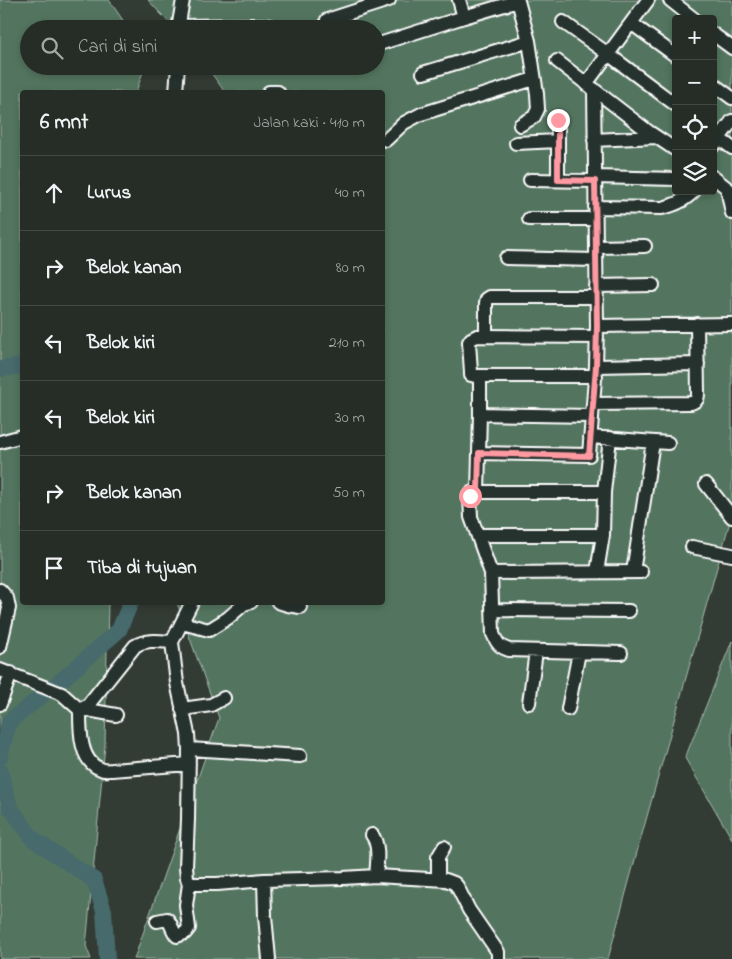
<!DOCTYPE html>
<html lang="id">
<meta charset="utf-8">
<style>
body{margin:0;font-family:"Indie Flower",sans-serif;background:#2e352f;color:#f1f3f6}
.controls{position:absolute;right:15px;top:15px;display:grid;overflow:hidden;border-radius:5px;box-shadow:0 2px 8px #0003}
.controls button{width:45px;height:45px;display:grid;place-items:center;padding:0;border:0;border-bottom:1px solid #424944;background:#262d27;color:#f1f3f6;font:25px sans-serif}
.stop{position:absolute;width:15px;height:15px;margin:-11px;border:4px solid #ff9aa2;border-radius:50%;background:#fff}
.stop.end{background:#ff9aa2;border-color:#fff;box-shadow:0 1px 5px #0008}
.list{margin:0;padding:0;list-style:none}
h2{display:flex;justify-content:space-between;align-items:center;height:65px;margin:0;padding:0 20px;font-size:21px}
h2 small{font-size:16px;font-weight:400;color:#a4a8a7}
.list li{display:grid;grid-template-columns:32px 1fr auto;gap:15px;align-items:center;box-sizing:border-box;height:75px;padding:0 20px;border-top:1px solid #424944}
.list b{display:block;font-size:19px;white-space:nowrap}
.list em{font-size:16px;font-style:normal;color:#a4a8a7}
.icon{flex:none;width:28px;height:28px;fill:none;stroke:currentColor;stroke-width:2;stroke-linecap:round;stroke-linejoin:round}
.map{position:relative;flex:none;width:732px;height:959px;overflow:hidden}
.search{position:absolute;background:#262d27;box-shadow:0 2px 8px #0003;left:20px;top:20px;width:365px;height:55px;display:flex;align-items:center;gap:12px;box-sizing:border-box;padding:0 18px;border-radius:28px;color:#a4a8a7;font-size:19px}
.panel{position:absolute;background:#262d27;box-shadow:0 2px 8px #0003;left:20px;top:90px;width:365px;height:515px;border-radius:5px}
.map>svg:first-child{display:block}
.grass{fill:#52745f;stroke:#a8baaf;fill-rule:evenodd}
.lines{fill:none;stroke-linecap:round;stroke-linejoin:round}
.river{stroke:#476a6c;stroke-width:16}
.minor-casing{stroke:#fff;stroke-width:16}
.minor{stroke:#26332d;stroke-width:12}
.route{stroke:#ff9aa2;stroke-width:6}
</style>
<div class="map">
<svg width="732" height="959" viewBox="0 0 732 959">
<rect width="100%" height="100%" fill="#333c34"/>
<filter id="ink" filterUnits="userSpaceOnUse"><feTurbulence type="fractalNoise" baseFrequency=".02" numOctaves="2"/><feDisplacementMap in="SourceGraphic" scale="10" xChannelSelector="R" yChannelSelector="G"/><feConvolveMatrix kernelMatrix="1 2 1 2 8 2 1 2 1" color-interpolation-filters="sRGB"/></filter>
<g filter="url(#ink)">
<path class="grass" d="M0,0H109L129,29H29V66H145L136,92H22V602L108,603L105,745L86,946L91,959H0Z
M148,0H732V514L637,852L608,959H134L219,718L177,603L382,602V92H225L206,66H376V29H175ZM676,19H713V191H676Z
M732,641V839L685,758Z"/>
<g class="lines">
<path class="river" d="M0,369L22,366
M0,757L9,722L64,678L119,630L131,602
M0,771L10,807L33,839L94,880L104,911L107,959"/>
<defs>
<path id="minor" d="M459,0L464,17L518,1L529,41L537,94L538,109L534,117L520,125
M670,0L694,19
M327,20L389,0
M563,22L608,54L676,105
M631,23L676,56
M178,26L262,25L270,26L272,29
M178,29L183,0
M713,34L732,48
M376,45L464,17
M557,61L649,132L676,150
M423,73L529,41
M586,84L648,0
M713,84L732,98
M176,92L178,66
M269,92H278
M713,134L732,148
M386,140L404,123L421,114L534,79
M594,140L656,137
M516,143L558,141
M713,146L732,121
M595,177L676,179
M713,177L732,192
M530,180L595,181
M558,180V120
M727,188L732,213
M595,207L662,208C675,205 684,201 694,191
M529,219H595
M596,247L645,246
M506,258L596,260
M596,286L653,285
M597,326L732,324
M486,336V303L487,299L490,297H596
M596,366L698,364
M596,376H475L471,375V372L469,342L471,339L477,336L597,337
M593,404L691,403C697,401 698,399 698,393L697,324
M480,414L592,416
M590,437L668,443
M0,442L22,436
M479,453L589,455L596,366L597,326L594,89
M706,484L732,517
M478,492L480,414V376
M604,492H473L471,493L470,496L471,517L491,573L493,634C497,643 499,647 509,650L621,653
M478,535H603
M692,547L732,555
M597,572L603,535L604,492L610,438
M633,572L653,442
M491,573L641,572
M0,590L7,598L9,608L0,647
M192,602L172,642L177,683L188,734L189,749L188,819L186,867L187,878L189,884H217L264,880L343,878L376,876L446,880L454,883L457,886L469,910L498,952V959
M278,602L288,605L300,607
M492,610L629,611
M182,623L209,630L228,618L244,604L251,602
M0,670L62,694L80,710L88,705L135,646C146,639 159,641 172,642
M529,703L536,651
M0,704L11,673
M82,709L116,715
M182,709L211,705L224,698
M568,709L579,652
M80,710C80,728 79,762 101,769C104,771 109,770 112,770L189,764
M189,749L300,756
M372,835C380,845 377,863 376,876
M438,879V857L444,847
M264,880L265,916L269,959
M157,921L167,919C172,924 172,931 177,936L185,933L189,928L186,905L189,884"/>
</defs>
<use href="#minor" class="minor-casing"/>
<use href="#minor" class="minor"/>
</g>
</g>
<g class="lines" filter="url(#ink)">
<path class="route" d="M470,496V493L472,492H478L479,453L589,456L596,366L597,326L595,181L558,180V120"/>
</g>
</svg>
<div class="controls">
<button>+</button>
<button>−</button>
<button><svg class="icon" aria-label="locate" viewBox="0 0 24 24"><circle cx="12" cy="12" r="6"/><path d="M12 2v4M12 18v4M2 12h4M18 12h4"/></svg></button>
<button><svg class="icon" aria-label="layers" viewBox="0 0 24 24"><path d="M12 4l9 5-9 5-9-5zM3 14l9 5 9-5"/></svg></button>
</div>
<div class="stop" style="left:470px;top:496px"></div>
<div class="stop end" style="left:558px;top:120px"></div>
<div class="search"><svg class="icon" aria-label="search" viewBox="0 0 24 24"><circle cx="10" cy="10" r="6"/><path d="M15 15l6 6"/></svg>Cari di sini</div>
<section class="panel">
<h2>6 mnt<small>Jalan kaki · 410 m</small></h2>
<ul class="list">
<li><svg class="icon" aria-label="ahead" viewBox="0 0 24 24"><path d="M12 20V5M6 11l6-6 6 6"/></svg><div><b>Lurus</b></div><em>40 m</em></li>
<li><svg class="icon" aria-label="right" viewBox="0 0 24 24"><path d="M7 20v-9h11M14 6l5 5-5 5"/></svg><div><b>Belok kanan</b></div><em>80 m</em></li>
<li><svg class="icon" aria-label="left" viewBox="0 0 24 24"><path d="M17 20v-9H6M10 6l-5 5 5 5"/></svg><div><b>Belok kiri</b></div><em>210 m</em></li>
<li><svg class="icon" aria-label="left" viewBox="0 0 24 24"><path d="M17 20v-9H6M10 6l-5 5 5 5"/></svg><div><b>Belok kiri</b></div><em>30 m</em></li>
<li><svg class="icon" aria-label="right" viewBox="0 0 24 24"><path d="M7 20v-9h11M14 6l5 5-5 5"/></svg><div><b>Belok kanan</b></div><em>50 m</em></li>
<li><svg class="icon" aria-label="arrive" viewBox="0 0 24 24"><path d="M6 21V4h12l-3 4 3 4H6"/></svg><div><b>Tiba di tujuan</b></div></li>
</ul>
</section>
</div>
